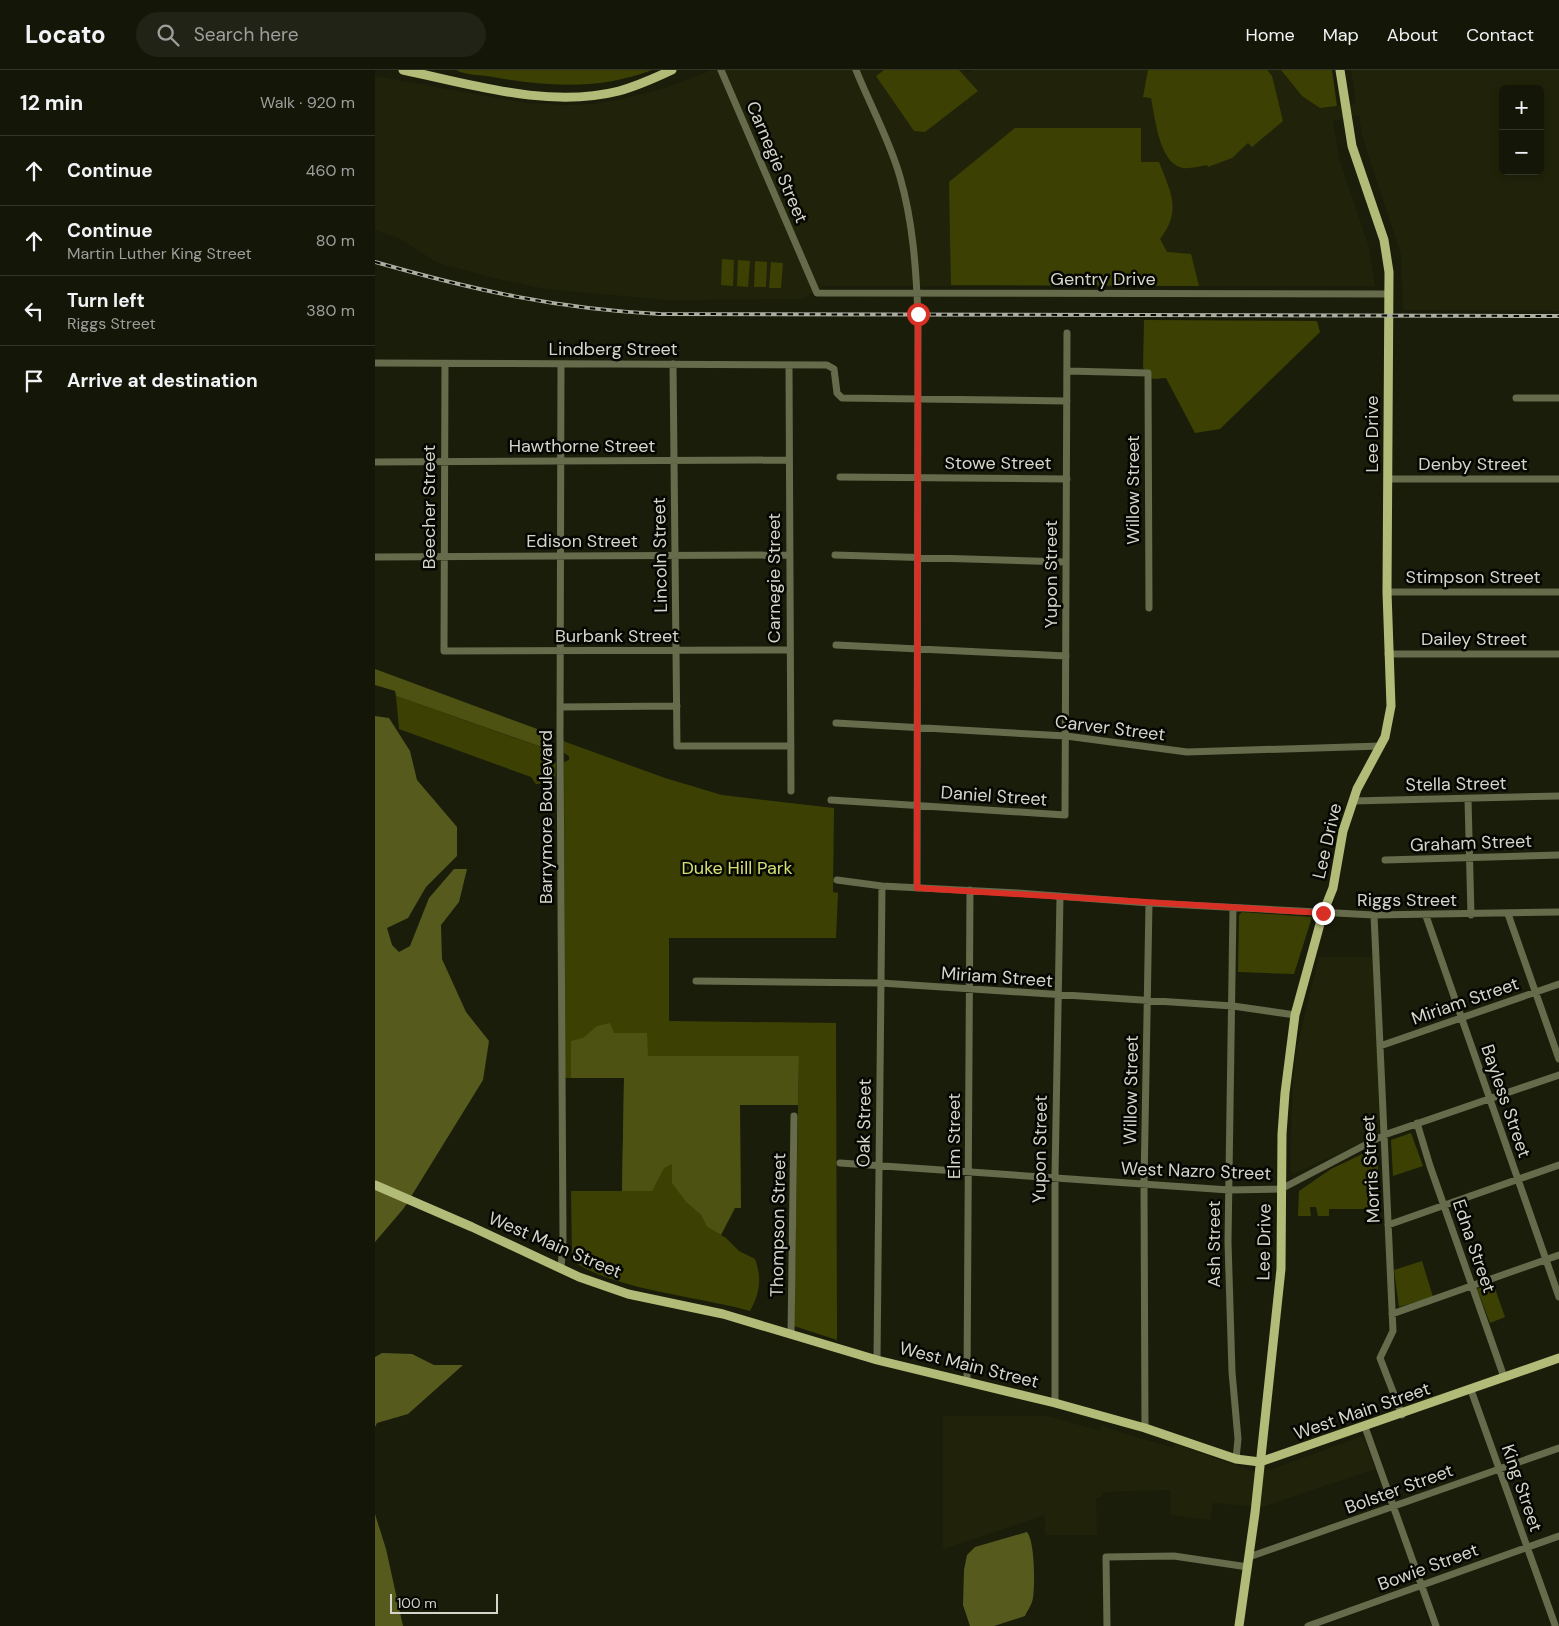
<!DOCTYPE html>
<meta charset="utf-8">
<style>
body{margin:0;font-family:"DM Sans",sans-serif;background:#212316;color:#f1f3f6}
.controls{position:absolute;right:15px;top:15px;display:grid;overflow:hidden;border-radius:8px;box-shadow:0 2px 8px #0003}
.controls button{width:45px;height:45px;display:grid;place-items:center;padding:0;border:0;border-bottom:1px solid #333529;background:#141608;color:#f1f3f6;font:25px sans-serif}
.scale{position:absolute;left:15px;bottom:12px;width:108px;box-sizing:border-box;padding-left:5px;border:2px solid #d4d6ca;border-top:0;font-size:14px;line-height:18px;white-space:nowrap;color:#d4d6ca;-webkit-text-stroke:4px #060702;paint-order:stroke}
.stop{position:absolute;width:15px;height:15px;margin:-11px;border:4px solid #d93025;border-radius:50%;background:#fff}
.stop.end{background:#d93025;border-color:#fff;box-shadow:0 1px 5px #0008}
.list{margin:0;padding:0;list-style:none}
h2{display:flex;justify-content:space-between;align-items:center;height:65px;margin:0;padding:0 20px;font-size:21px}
h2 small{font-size:16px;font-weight:400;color:#9d9f9c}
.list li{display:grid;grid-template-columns:32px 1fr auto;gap:15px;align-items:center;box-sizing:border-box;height:70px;padding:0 20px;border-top:1px solid #333529}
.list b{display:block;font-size:19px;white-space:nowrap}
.list p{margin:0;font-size:16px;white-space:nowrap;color:#9d9f9c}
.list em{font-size:16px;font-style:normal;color:#9d9f9c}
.icon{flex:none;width:28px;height:28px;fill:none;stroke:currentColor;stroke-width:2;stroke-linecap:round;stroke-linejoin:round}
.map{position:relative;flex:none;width:1184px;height:1556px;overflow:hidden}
header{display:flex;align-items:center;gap:30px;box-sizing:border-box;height:70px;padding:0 25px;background:#141608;border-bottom:1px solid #333529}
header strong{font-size:24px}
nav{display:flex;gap:28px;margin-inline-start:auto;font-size:18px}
.search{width:350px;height:45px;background:#212316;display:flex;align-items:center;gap:12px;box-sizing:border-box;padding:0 18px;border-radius:28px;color:#9d9f9c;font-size:19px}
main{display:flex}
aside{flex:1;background:#141608}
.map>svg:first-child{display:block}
.built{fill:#202309;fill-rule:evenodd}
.green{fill:#3c4103}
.forest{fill:#4d5212}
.water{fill:#565b1d}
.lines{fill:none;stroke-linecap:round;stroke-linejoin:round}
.minor{stroke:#666b4b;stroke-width:7}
.major{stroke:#b3bb78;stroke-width:9}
.rail-casing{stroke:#acaea0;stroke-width:4}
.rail{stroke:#060702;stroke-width:2;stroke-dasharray:5.5;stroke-linecap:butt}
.route{stroke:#d93025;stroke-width:6}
.labels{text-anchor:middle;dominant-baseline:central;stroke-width:5;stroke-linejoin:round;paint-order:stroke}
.street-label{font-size:18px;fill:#d4d6ca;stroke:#060702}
.park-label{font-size:18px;fill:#d5e072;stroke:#060702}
</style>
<header>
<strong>Locato</strong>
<div class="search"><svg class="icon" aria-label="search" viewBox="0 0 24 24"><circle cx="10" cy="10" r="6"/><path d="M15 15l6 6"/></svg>Search here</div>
<nav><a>Home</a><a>Map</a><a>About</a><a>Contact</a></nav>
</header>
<main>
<aside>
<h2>12 min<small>Walk · 920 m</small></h2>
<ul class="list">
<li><svg class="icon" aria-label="ahead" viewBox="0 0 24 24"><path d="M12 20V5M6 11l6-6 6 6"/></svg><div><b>Continue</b></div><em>460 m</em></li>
<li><svg class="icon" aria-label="ahead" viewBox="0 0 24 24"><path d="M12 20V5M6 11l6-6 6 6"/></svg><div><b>Continue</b><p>Martin Luther King Street</p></div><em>80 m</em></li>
<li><svg class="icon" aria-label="left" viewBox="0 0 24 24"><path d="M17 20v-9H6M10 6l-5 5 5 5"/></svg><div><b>Turn left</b><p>Riggs Street</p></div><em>380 m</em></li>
<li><svg class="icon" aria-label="arrive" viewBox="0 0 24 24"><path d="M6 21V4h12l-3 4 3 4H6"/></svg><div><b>Arrive at destination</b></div></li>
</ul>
</aside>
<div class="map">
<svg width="1184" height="1556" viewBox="0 0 1184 1556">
<rect width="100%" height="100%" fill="#1b1d0b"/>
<path class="built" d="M337,0H590L591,3L598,0H906L927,26L945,38L981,34L976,0H1184V241L1028,240L1026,185L987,65L984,45L958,51L965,92L993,174L1000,216H448L427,229L291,230L171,219L127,210L63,193L24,168L0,160V6L151,33L188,35L218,34L247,29L291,18ZM1128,19H1165V101H1128Z
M944,887H998L1005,1064L919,1104L915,1101L918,1009L922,977Z
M568,1346H673L725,1361L726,1356L798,1378L800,1374L877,1401L894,1400L988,1366L1000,1399L887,1437L838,1433L835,1450L796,1445L795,1420L727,1422V1426L721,1428L722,1465H670V1445L568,1479Z"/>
<path class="green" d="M81,0H277C225,20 172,17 118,7C107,5 90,5 81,0Z
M509,0H584L603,21L550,62L539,61L501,6Z
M773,0H892L897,6L908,51L877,77L873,73L857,88L833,97L832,95C825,96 815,99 808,98C784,94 780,47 776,28L768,27Z
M906,0H957L962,36L945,38L927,26Z
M640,58H766V92H784C796,123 807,140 785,169L792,182L816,184L824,216L576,215L574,112Z
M347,189L359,190L358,216L346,215Z
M363,190L375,191L373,217L362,216Z
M380,191L392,192L391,217H379Z
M396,192L408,193L406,218H394Z
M769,250L942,251L945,262L845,359L820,363L791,308L778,309L768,298Z
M21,626L177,681V691L181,693L180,713L161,714L156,707L24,659Z
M188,671L290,708L347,725L459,738L458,822L463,823L461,868H294V951L461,953L462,1270L419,1256L424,986L303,1080L312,1133L326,1145L332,1157L351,1168L364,1181L380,1189C387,1208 385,1223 375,1241C327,1227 234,1219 197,1190L196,1121H247L249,1008H190L189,692L194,690V686L189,683Z
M867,842L937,847L919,904L863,902L864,845Z
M1036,1063L1048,1096L1018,1106L1016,1070Z
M998,1079H1002L1005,1139H954V1146H943L941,1137H935L936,1146H923L924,1121L956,1099Z
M1047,1191L1058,1227L1024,1237L1019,1200Z
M1118,1213L1130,1247L1115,1253L1102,1219Z"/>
<path class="forest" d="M0,599L173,663L172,679L21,626L20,621L0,615Z
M235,953L239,963H272L273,986H424L423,1035H365L366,1138H360L346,1165L332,1157L326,1145L312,1133L297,1113V1094L289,1098L277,1121H247L249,1008H196V971L208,968L222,956Z"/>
<path class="water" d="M0,646L14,648L35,681L42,710L82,757V786L51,817L33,848L12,858L17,875L24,882L35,876L54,828L79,799H92L84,832L66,855L67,889L91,942L114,971L108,1010L29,1138L0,1172Z
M7,1283L37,1284L59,1295H88L33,1344L2,1353L0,1357V1287Z
M0,1444L11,1479L28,1556H0Z
M652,1462C660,1472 660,1515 658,1528C657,1535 652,1541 650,1546L619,1556H595L588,1535L589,1500L592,1485L600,1477Z"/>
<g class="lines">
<path class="minor" d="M346,0L442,223L1014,224
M481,0C495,35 515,71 525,107C538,152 541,198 543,245L542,818
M0,293L452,295L459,299L462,323L467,328L692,331
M70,294L69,581L414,580
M298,294L302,676H416
M414,295L416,721
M692,301L773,303L774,538
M1141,328H1184
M0,392L414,390
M465,407L692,409
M1013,409H1184
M460,485L690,492
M0,487L414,485
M1012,522H1184
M461,575L691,586
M1013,584H1184
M186,637L302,636
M461,653L691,666L812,682L1006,676
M1093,729L1096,845
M456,730L690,745L692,263
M978,731L1184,726
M1010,790L1184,785
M462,810L507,816L643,823L774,833L999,845L1184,842
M858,838L853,1172L857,1302L863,1369L861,1389
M1133,844L1184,989
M999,845L1018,1261L1005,1288L1027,1345
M1051,846L1184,1227
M321,911L506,913L858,936L920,945
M1005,976L1184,914
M1042,1053L1055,1096L1129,1307
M465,1093L854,1120L906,1119L1009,1065L1184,1005
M1013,1155L1184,1095
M186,1199L188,1170L185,665L186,294
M1017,1244L1184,1185
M416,1264L419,1046
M502,1290L507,816
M592,1312L595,820
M1096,1320L1180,1555
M680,1333V1107L685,826
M990,1357L1061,1556
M770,1358L769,1114L774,833
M874,1487L1184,1378
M732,1556L731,1487L799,1486L873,1497
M933,1556L1184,1466"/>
<path class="major" d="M28,0C96,14 174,39 244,21C262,16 280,8 297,0
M0,1115L97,1157L204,1207L253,1224L348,1244L502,1290L680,1333L770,1358L861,1389L885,1392L1184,1288
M864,1556L880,1443L906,1199L907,1064L910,1023L920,945L948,843L958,818L968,761L982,719L1010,667L1016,636L1012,522L1014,202L1009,170L977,76L965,0"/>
<defs>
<path id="rail" d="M0,192C98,220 183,239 285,244L1184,246"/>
</defs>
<use href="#rail" class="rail-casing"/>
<use href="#rail" class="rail"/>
</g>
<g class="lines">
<path class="route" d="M543,244L542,818L948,843"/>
</g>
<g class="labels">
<g class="street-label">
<text transform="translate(402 92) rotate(67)">Carnegie Street</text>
<text x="728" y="209">Gentry Drive</text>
<text x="238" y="279">Lindberg Street</text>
<text transform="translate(997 364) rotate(-90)">Lee Drive</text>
<text x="207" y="376">Hawthorne Street</text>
<text x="623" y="393">Stowe Street</text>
<text x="1098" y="394">Denby Street</text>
<text transform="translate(758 420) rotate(-90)">Willow Street</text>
<text transform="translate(54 437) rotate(-90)">Beecher Street</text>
<text x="207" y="471">Edison Street</text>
<text transform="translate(285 485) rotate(-91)">Lincoln Street</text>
<text transform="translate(676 504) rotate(-90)">Yupon Street</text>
<text x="1098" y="507">Stimpson Street</text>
<text transform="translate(399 508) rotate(-90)">Carnegie Street</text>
<text x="242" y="566">Burbank Street</text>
<text x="1099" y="569">Dailey Street</text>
<text transform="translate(735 658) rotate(7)">Carver Street</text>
<text transform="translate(1081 714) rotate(-1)">Stella Street</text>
<text transform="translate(619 726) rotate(4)">Daniel Street</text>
<text transform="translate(171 747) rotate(-90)">Barrymore Boulevard</text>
<text transform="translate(952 771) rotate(-77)">Lee Drive</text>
<text transform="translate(1096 773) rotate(-2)">Graham Street</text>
<text x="1032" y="830">Riggs Street</text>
<text transform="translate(622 907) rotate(4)">Miriam Street</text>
<text transform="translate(1090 931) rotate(-19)">Miriam Street</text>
<text transform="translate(756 1020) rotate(-89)">Willow Street</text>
<text transform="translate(1131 1031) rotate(71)">Bayless Street</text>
<text transform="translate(489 1053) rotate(-89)">Oak Street</text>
<text transform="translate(579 1066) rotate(-90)">Elm Street</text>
<text transform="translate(665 1079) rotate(-89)">Yupon Street</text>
<text transform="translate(996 1099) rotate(-93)">Morris Street</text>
<text transform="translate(821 1101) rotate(2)">West Nazro Street</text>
<text transform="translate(403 1155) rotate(-89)">Thompson Street</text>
<text transform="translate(889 1172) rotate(-89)">Lee Drive</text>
<text transform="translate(839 1174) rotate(-90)">Ash Street</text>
<text transform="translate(180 1175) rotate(23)">West Main Street</text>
<text transform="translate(1099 1176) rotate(71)">Edna Street</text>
<text transform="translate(594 1295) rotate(14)">West Main Street</text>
<text transform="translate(987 1341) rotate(-19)">West Main Street</text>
<text transform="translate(1147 1418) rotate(71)">King Street</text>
<text transform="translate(1024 1419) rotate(-20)">Bolster Street</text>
<text transform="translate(1053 1497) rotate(-20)">Bowie Street</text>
</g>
<g class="park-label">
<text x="362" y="798">Duke Hill Park</text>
</g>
</g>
</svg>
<div class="controls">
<button>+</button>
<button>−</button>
</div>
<div class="scale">100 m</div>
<div class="stop" style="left:543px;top:244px"></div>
<div class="stop end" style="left:948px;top:843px"></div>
</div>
</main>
